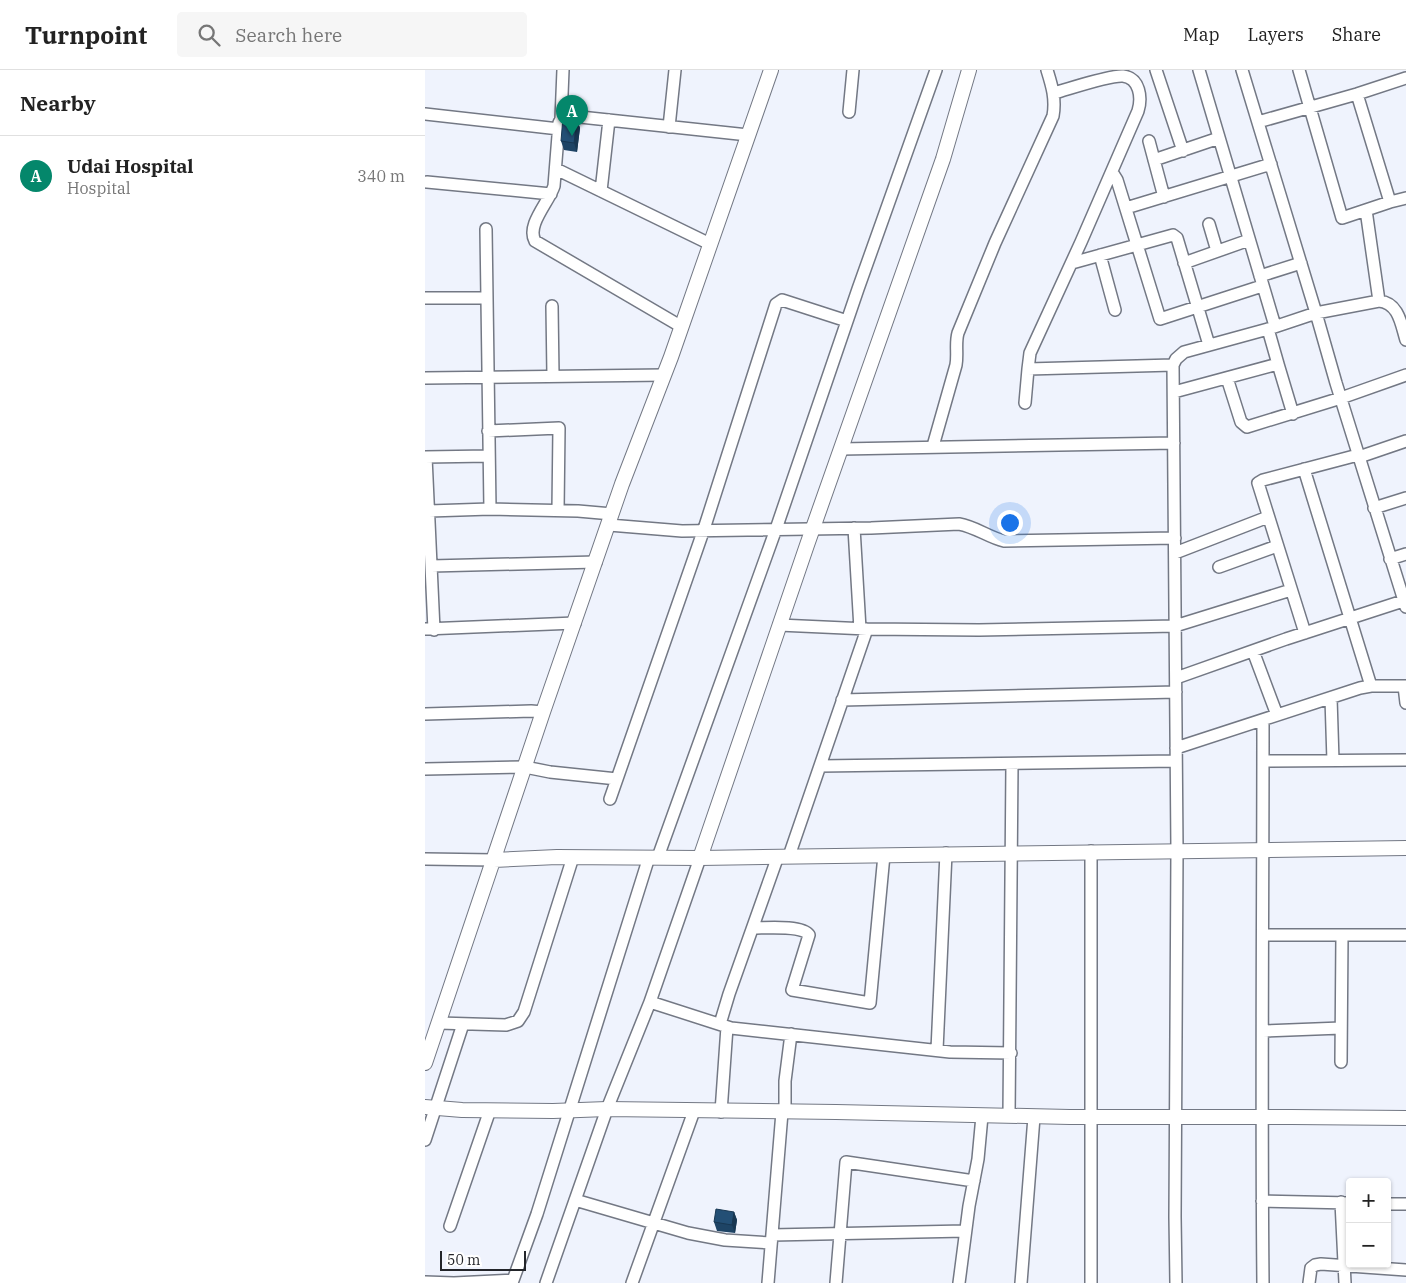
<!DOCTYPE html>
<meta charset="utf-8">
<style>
body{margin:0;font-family:"IBM Plex Serif",serif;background:#f6f6f6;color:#222}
.controls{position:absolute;right:15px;bottom:15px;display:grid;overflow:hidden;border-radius:5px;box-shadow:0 1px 4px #0004}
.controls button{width:45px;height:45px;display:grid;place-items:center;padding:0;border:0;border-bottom:1px solid #e0e0e0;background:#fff;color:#222;font:25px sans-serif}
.scale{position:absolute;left:15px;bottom:12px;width:86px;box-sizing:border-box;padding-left:5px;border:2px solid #23252a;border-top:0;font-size:14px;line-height:18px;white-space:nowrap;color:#23252a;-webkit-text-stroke:4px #fff;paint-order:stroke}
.you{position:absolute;left:584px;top:452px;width:18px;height:18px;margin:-12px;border:4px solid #fff;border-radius:50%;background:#1a73e8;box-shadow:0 0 0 8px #1a73e833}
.badge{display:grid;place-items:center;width:32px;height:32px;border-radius:50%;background:#04876b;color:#fff;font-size:16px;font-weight:700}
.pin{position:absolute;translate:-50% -41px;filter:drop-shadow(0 1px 2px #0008)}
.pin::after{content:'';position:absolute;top:26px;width:18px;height:15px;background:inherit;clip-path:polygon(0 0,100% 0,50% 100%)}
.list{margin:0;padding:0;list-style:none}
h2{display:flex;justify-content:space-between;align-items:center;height:65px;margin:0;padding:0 20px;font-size:21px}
h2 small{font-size:16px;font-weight:400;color:#767676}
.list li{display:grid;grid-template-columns:32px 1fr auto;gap:15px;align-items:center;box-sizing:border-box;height:80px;padding:0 20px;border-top:1px solid #e0e0e0}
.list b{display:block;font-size:19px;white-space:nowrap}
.list p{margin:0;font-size:16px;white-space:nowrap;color:#767676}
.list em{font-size:16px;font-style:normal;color:#767676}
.icon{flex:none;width:28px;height:28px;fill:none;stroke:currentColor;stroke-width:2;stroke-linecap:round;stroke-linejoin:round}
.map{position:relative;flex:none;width:981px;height:1213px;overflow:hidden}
header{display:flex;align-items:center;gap:30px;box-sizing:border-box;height:70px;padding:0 25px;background:#fff;border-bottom:1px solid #e0e0e0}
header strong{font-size:24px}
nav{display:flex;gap:28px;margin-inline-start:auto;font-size:18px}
.search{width:350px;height:45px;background:#f6f6f6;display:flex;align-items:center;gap:12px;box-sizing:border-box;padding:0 18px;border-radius:5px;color:#767676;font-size:19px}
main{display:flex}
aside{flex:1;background:#fff}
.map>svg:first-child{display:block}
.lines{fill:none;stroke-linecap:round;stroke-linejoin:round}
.minor-casing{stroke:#737884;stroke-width:14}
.tertiary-casing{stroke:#737884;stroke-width:16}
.minor{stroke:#fff;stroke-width:11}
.tertiary{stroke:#fff;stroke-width:14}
.wall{fill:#1e4465}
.shaded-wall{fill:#183752}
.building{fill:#234f75;stroke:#183752}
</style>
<header>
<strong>Turnpoint</strong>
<div class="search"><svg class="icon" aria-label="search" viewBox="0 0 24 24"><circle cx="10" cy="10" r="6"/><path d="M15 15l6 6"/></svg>Search here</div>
<nav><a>Map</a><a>Layers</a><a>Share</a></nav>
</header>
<main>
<aside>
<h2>Nearby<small></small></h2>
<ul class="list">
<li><span class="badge">A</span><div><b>Udai Hospital</b><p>Hospital</p></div><em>340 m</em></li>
</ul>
</aside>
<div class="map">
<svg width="981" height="1213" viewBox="0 0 981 1213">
<rect width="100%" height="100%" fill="#eff3fd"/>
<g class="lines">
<defs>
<path id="minor" d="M731,0L758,81
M774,0L850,256
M817,0L891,243L911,313L981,537
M874,0L917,148L941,140
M629,23C644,19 684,5 698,6C715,8 717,28 713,41L656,172L605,283L603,299L748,295L752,780L750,1147L751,1213
M932,24L965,132L941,140L954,231
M424,42L428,0
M0,44L134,59
M136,49L138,0
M833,52L932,24L981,8
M244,57L250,0
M724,71L739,127
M729,90L794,68
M131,99L285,174
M687,102L692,110L735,249L837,216
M2,112L126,124
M176,121L184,50
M965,132L981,128
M701,138L846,94
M784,154L792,181
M61,159L65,439L153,441L187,444
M675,185L690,240
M647,193L748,165L752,168L784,275
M759,193L824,170
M835,206L876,193
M0,228H61
M127,236L128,306
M257,257L110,171C101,155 124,132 129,116L134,53L136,49L146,46L323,65
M853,294L868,344
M748,295L751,289L759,282L843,259
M0,308L239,305
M802,308L816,352L822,357L916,328L981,305
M749,322L853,294L843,259L891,243L954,231C974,233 976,254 981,270
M600,333L603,299
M63,361L134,358L133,440
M508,376L531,295C533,284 530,273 533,263L570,173L628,46C631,29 627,16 622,0
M416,379L749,373
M0,387L64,386
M1,387L9,560
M934,387L981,371
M879,399L946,616
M949,438L981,428
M4,441L65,439
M184,455L257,461L446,458L534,454C551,457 563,467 579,471L750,468
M429,458L435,559
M750,483L843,447
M965,489L981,484
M6,496L171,492
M794,497L852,476
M354,555L442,559L554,560L750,556L866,520
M0,559L150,553
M880,563L833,413L838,410L933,385
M828,581L852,645
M751,608L861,569L978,531
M979,616L981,633
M906,628L908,691
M417,630L751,622
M0,644L106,641L118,642
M838,650C838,837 836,1025 838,1213
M751,678L935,618L946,616H981
M838,691L981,690
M395,696L751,691
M0,699L100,697L125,702L192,709
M185,729L279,459L351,234L357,230L422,251
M666,781V1213
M364,786L442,559
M233,787L351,459L433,219L511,0
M275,788L225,932L306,958L525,982L586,983
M0,789L69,790
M329,858C341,858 377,855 384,865L367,920L445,933L459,785
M838,865H981
M14,953L81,955L93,951L99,942L148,787
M295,954L304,924L353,786
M838,961L916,958
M512,980L521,783
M916,992L917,865
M296,1042L302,957
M360,1042V1011L366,964
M584,1046L587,694
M0,1070L38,954
M150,1130L263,1163L300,1170L346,1173
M837,1131L925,1133
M916,1132L920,1213
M962,1134H981
M25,1156L65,1040
M347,1165L540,1161
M0,1212L29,1213L88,1210
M87,1213L112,1144L224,787
M121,1213L182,1039L225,932
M207,1213L269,1041
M343,1213L357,1042
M411,1213L421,1092L549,1111
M534,1213L544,1136L553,1089L557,1046
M596,1213L609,1047
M884,1213L886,1198L890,1195L896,1194L981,1200"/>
<path id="tertiary" d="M275,788L382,475L518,89L544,0
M69,790L132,787L275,788L981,778
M0,993L118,642L197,414L246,287L346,0
M0,1037L37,1040L128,1041L182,1039L411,1042L645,1047H867L981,1048"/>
</defs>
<use href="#minor" class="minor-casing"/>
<use href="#tertiary" class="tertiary-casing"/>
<use href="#minor" class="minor"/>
<use href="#tertiary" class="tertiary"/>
</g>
<path class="wall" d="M152,50L155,58L152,82L139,80L136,71Z
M309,1142L312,1150L310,1163L292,1161L289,1152Z"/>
<path class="shaded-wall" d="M152,50L155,58L152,82L149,73Z
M309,1142L312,1150L310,1163L307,1155Z"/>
<path class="building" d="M138,47L152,50L149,73L136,71Z
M291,1139L309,1142L307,1155L289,1152Z"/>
</svg>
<div class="controls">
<button>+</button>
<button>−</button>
</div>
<div class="scale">50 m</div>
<div class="you"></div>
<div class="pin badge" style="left:147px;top:66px">A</div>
</div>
</main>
